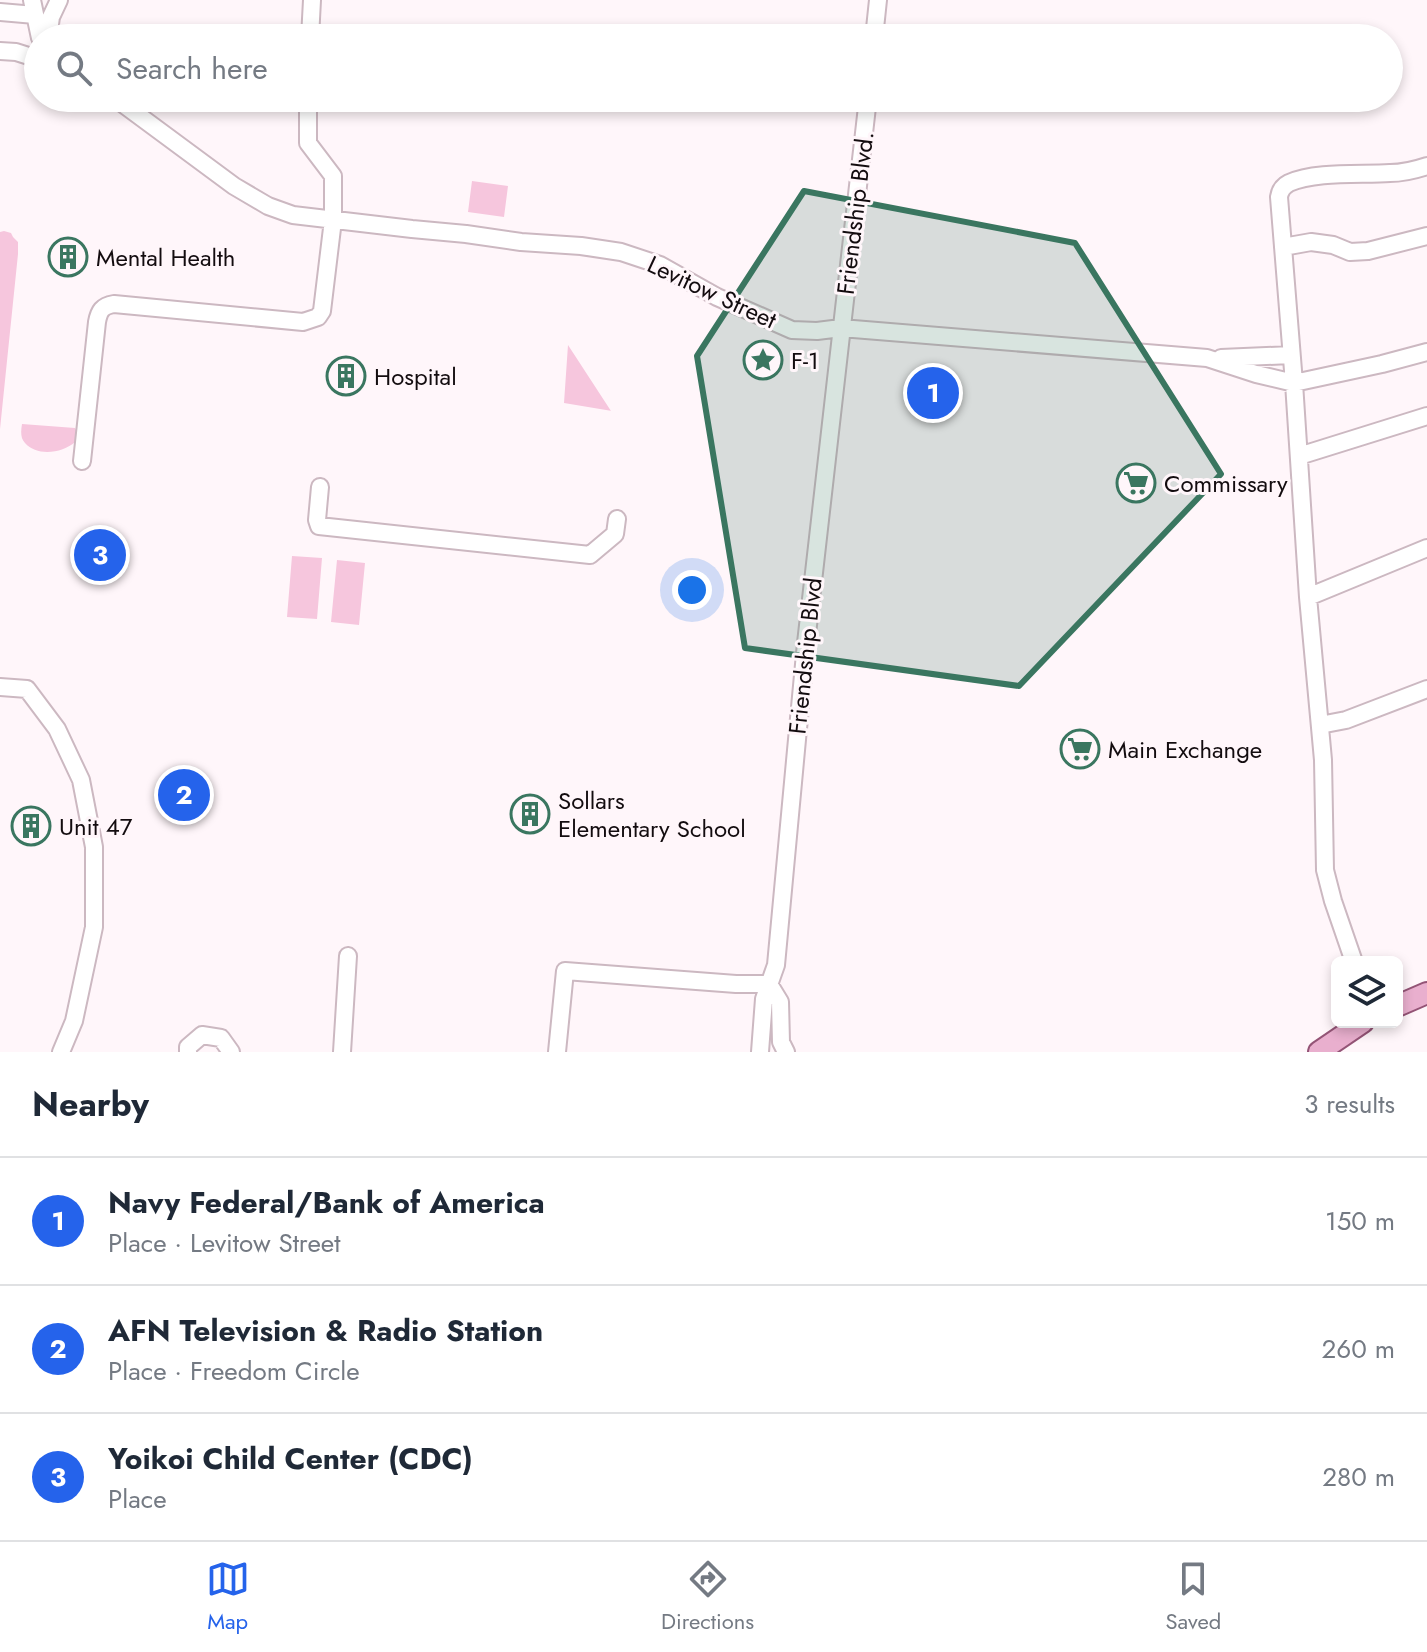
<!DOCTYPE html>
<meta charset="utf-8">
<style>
body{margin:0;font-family:Jost,sans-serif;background:#f2f2f3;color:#1f2937}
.controls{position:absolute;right:24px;bottom:24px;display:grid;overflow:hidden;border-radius:12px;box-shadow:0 4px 12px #0003}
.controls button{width:72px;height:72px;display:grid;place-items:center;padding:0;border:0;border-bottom:2px solid #e0e1e3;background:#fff;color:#1f2937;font:40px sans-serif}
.you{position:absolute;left:692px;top:590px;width:28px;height:28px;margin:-20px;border:6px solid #fff;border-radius:50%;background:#1a73e8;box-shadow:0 0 0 12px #1a73e833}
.badge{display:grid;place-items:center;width:52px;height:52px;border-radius:50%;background:#2563eb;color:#fff;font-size:26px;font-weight:700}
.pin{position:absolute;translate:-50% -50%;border:4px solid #fff;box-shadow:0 2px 8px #0006}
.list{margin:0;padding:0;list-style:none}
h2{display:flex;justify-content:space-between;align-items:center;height:104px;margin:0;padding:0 32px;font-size:34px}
h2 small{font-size:26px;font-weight:400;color:#747a83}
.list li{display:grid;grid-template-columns:52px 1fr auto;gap:24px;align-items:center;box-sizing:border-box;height:128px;padding:0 32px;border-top:2px solid #e0e1e3}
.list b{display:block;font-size:30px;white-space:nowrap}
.list p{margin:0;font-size:26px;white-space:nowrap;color:#747a83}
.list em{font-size:26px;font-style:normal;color:#747a83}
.icon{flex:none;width:44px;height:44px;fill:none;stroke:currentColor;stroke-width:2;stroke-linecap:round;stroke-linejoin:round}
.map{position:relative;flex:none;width:1427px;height:1052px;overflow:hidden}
.search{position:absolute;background:#fff;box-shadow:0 4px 12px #0003;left:24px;right:24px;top:24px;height:88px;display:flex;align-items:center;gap:20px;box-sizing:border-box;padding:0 28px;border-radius:44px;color:#747a83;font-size:30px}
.sheet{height:488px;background:#fff}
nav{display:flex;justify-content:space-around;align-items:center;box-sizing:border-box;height:112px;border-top:2px solid #e0e1e3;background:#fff;font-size:22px;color:#747a83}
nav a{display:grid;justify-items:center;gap:4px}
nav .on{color:#2563eb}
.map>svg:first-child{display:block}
.green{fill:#f6c6dd}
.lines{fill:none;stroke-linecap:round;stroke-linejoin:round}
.minor-casing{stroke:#ccb8c1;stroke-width:20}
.major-casing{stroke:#945476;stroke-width:24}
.minor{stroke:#fff;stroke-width:16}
.major{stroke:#e9afce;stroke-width:20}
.marked{fill:#3a7660;fill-opacity:0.2;stroke:#3a7660;stroke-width:6;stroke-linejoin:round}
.labels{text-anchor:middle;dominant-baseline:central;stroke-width:6;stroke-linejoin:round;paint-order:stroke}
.street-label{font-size:24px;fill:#130c0f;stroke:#fff6fa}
.poi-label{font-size:24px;fill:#130c0f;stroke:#fff6fa;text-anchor:start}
</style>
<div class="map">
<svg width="1427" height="1052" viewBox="0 0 1427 1052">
<rect width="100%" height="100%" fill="#fff6fa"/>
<path class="green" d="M472,181L508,186L504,217L468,212Z
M4,231L11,233L13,237L18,242V254L0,429V232Z
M568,345L611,411H612L564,403Z
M22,424L75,428L77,432L75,442C63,453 37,457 25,443C20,438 21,430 22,424Z
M292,556L322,558L317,619L287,617Z
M337,560L365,563L359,625L331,622Z"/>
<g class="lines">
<defs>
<path id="minor" d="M32,0L40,38
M0,12L35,15
M48,38L51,17L59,0
M310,38L312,0
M874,38L878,0
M0,51L16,52L38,59
M115,98L234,186L268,206L293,215L412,229L466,234L521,242L581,246L621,252L660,265L717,297L792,330L817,331L841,328L1207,358L1256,374L1294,383L1382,364L1427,352
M1283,247L1311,242L1333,245L1350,252L1368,251L1427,236
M1221,358L1291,355
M1299,456L1427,416
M82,461L97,322C99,311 102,306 114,304L303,322L318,317L322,311L333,220V176L308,143V98
M320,487L317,520L319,526L590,555L615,534L617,519
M1308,597L1427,548
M0,687L27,689L57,729L81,780L94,847V927L74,1021L61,1052
M1320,725L1346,720L1427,689
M1354,962L1333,901L1325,870L1323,760L1308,597L1294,383L1279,197C1280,190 1283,186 1289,183C1315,171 1361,175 1390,173C1402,173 1415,170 1427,166
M769,984L780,1002L781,1042L786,1052
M188,1052V1047L202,1035L221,1038L231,1052
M342,1052L348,956
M557,1052L565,971L736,984H769
M760,1052L764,999L776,965L806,643L868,98"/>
<path id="major" d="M1397,1006L1427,993
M1319,1052L1363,1022"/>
</defs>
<use href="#minor" class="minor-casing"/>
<use href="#major" class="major-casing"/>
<use href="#minor" class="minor"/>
<use href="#major" class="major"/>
</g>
<path class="marked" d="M804,191L1075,243L1221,474L1019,686L745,648L697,356Z"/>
<defs>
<symbol id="building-ring" viewBox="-11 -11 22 22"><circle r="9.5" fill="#fff6fa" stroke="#3a7660" stroke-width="1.5"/><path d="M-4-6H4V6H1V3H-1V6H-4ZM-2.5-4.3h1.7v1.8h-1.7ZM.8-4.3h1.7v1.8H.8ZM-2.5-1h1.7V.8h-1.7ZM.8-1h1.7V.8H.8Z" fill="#3a7660"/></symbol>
<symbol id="sight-ring" viewBox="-11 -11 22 22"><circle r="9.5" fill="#fff6fa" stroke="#3a7660" stroke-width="1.5"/><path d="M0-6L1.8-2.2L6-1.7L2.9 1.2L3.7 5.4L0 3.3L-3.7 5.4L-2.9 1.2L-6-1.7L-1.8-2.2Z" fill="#3a7660"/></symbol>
<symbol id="supermarket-ring" viewBox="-11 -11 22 22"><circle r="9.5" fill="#fff6fa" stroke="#3a7660" stroke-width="1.5"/><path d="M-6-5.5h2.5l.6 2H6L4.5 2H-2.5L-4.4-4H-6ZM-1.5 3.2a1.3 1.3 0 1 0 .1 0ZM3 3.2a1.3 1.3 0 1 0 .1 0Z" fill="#3a7660"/></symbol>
</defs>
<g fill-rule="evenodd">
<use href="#building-ring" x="46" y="235" width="44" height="44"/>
<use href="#sight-ring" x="741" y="338" width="44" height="44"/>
<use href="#building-ring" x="324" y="354" width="44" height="44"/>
<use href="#supermarket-ring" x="1114" y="461" width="44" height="44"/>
<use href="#supermarket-ring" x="1058" y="727" width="44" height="44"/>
<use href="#building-ring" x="508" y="792" width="44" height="44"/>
<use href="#building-ring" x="9" y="804" width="44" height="44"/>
</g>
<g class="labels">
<g class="street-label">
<text transform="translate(855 213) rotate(-83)">Friendship Blvd.</text>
<text transform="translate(712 292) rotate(25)">Levitow Street</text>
<text transform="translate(805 656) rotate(-84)">Friendship Blvd</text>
</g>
<g class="poi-label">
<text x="96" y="257">Mental Health</text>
<text x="791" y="360">F-1</text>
<text x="374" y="376">Hospital</text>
<text x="1164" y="483">Commissary</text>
<text x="1108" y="749">Main Exchange</text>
<text x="558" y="800">Sollars<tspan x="558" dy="28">Elementary School</tspan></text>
<text x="59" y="826">Unit 47</text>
</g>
</g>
</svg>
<div class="controls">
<button><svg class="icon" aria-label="layers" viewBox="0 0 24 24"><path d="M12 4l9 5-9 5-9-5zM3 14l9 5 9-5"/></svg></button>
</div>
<div class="you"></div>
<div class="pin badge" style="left:933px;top:393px">1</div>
<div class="pin badge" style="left:184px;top:795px">2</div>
<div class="pin badge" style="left:100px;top:555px">3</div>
<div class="search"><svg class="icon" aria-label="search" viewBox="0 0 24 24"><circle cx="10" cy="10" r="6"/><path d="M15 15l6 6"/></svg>Search here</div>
</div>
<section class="sheet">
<h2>Nearby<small>3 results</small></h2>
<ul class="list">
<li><span class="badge">1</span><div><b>Navy Federal/Bank of America</b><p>Place · Levitow Street</p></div><em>150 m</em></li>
<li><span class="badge">2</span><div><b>AFN Television &amp; Radio Station</b><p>Place · Freedom Circle</p></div><em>260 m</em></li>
<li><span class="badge">3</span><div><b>Yoikoi Child Center (CDC)</b><p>Place</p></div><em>280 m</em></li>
</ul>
</section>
<nav>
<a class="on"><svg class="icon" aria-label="map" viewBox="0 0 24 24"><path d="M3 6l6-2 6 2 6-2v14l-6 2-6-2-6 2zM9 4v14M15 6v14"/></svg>Map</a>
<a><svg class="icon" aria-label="directions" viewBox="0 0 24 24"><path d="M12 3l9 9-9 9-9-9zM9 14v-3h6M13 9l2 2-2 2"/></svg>Directions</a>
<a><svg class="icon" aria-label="saved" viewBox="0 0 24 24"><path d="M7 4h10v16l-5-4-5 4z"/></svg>Saved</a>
</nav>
